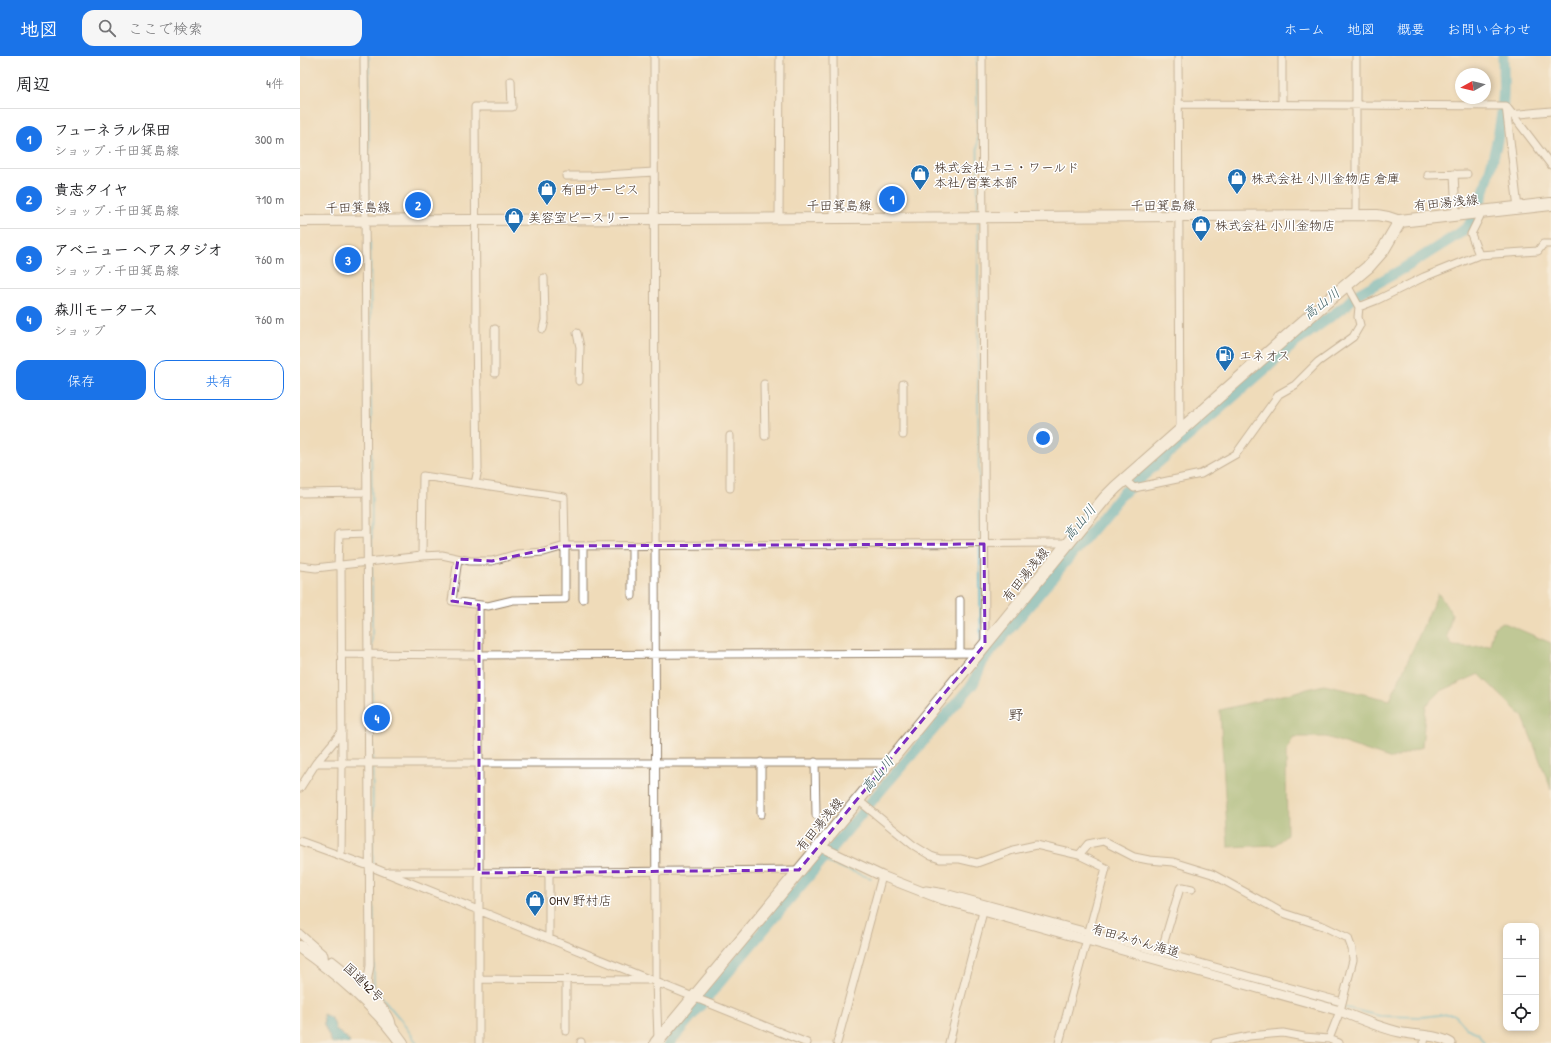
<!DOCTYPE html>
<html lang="ja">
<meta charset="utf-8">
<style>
body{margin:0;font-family:"Patrick Hand","Klee One",sans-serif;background:#f6f6f6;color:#202124}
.controls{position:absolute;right:12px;bottom:12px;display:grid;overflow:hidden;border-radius:8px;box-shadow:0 2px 6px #0003}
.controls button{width:36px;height:36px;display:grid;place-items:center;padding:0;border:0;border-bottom:1px solid #e0e0e0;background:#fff;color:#202124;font:20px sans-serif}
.compass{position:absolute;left:1155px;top:12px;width:36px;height:36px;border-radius:50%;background:#fff;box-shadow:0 2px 6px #0003;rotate:262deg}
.you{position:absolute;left:743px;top:382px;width:14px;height:14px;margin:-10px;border:3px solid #fff;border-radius:50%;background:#1a73e8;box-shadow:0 0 0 6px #1a73e833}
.badge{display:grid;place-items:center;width:26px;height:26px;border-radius:50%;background:#1a73e8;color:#fff;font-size:13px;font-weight:700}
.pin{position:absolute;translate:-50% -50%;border:2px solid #fff;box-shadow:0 1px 4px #0006}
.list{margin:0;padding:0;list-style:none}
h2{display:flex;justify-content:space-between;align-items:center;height:52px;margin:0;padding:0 16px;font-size:17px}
h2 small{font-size:13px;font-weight:400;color:#757577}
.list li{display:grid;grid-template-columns:26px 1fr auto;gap:12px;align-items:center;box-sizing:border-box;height:60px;padding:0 16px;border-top:1px solid #e0e0e0}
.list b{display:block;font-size:15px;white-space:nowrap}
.list p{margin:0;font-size:13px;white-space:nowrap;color:#757577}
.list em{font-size:13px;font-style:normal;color:#757577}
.actions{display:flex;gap:8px;padding:12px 16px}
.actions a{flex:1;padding:9px 0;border:1px solid #1a73e8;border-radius:12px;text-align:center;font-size:14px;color:#1a73e8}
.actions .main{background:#1a73e8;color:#fff}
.icon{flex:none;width:22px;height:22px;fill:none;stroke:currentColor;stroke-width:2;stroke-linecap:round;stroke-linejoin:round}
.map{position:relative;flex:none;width:1251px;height:987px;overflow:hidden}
header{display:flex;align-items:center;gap:24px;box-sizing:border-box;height:56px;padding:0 20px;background:#1a73e8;color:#fff}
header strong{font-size:19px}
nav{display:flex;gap:22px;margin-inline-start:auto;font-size:14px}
.search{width:280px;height:36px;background:#f6f6f6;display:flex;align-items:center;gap:10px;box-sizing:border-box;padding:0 14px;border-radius:12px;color:#757577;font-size:15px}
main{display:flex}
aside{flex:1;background:#fff}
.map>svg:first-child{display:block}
.forest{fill:#87b26a;stroke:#616e44}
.water{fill:#4ab3c8;stroke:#426e73}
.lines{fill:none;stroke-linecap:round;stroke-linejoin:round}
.stream{stroke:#4ab3c8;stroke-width:2}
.river{stroke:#4ab3c8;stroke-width:11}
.minor-casing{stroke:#95826c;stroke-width:9}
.tertiary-casing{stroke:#95826c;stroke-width:11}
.secondary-casing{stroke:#95826c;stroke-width:12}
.primary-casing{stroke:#95826c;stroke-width:14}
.trunk-casing{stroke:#95826c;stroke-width:14}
.minor{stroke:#fff;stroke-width:7}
.tertiary{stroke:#fff;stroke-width:9}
.secondary{stroke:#fff;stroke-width:10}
.primary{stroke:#fff;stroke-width:12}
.trunk{stroke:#fff;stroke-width:12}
.marked{fill:none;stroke:#7b2cbf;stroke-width:3;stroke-dasharray:8 5;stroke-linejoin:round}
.labels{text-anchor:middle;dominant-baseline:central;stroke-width:3;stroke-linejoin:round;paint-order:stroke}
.poi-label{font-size:13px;fill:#3b2a1e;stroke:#fff;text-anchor:start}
.street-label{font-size:13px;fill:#3b2a1e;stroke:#fff}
.water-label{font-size:14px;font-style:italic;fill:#416162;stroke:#fff}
.quarter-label{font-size:15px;fill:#3b2a1e;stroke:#fff}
</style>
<header>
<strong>地図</strong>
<div class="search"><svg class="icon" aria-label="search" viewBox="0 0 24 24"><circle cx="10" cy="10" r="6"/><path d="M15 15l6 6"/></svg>ここで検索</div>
<nav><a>ホーム</a><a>地図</a><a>概要</a><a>お問い合わせ</a></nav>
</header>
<main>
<aside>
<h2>周辺<small>4件</small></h2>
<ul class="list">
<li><span class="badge">1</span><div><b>フューネラル保田</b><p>ショップ · 千田箕島線</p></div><em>300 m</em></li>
<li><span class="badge">2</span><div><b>貴志タイヤ</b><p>ショップ · 千田箕島線</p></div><em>710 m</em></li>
<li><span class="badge">3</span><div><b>アベニュー ヘアスタジオ</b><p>ショップ · 千田箕島線</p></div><em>760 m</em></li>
<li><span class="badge">4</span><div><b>森川モータース</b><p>ショップ</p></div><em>760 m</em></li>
</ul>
<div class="actions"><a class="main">保存</a><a>共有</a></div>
</aside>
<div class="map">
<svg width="1251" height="987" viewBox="0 0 1251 987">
<rect width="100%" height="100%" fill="#fff"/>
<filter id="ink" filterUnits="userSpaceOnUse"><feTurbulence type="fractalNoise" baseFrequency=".025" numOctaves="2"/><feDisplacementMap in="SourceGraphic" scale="8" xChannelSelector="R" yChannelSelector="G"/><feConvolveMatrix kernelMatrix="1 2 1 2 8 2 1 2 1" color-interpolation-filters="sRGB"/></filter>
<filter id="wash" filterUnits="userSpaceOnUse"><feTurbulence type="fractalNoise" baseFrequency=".012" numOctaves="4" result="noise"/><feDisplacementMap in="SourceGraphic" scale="16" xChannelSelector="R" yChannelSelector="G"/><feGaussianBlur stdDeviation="0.9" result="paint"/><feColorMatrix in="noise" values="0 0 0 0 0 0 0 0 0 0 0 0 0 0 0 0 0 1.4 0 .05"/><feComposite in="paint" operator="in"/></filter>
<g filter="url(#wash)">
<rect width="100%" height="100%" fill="#efdbb9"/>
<path class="forest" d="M1138,537L1152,558L1147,581L1153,590L1170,591L1190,589L1194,571L1202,566L1251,587V733L1223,661L1179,618L1141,635L1126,650L1122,691L1092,703L1026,681H993L986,697L987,779L975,789L928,791L920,654L1024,629L1090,644Z"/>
<path class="water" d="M23,958L30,961L34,967L36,974L48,983L50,987H32L24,969Z"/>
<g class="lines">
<path class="stream" d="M69,0V148
M677,0L678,159
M678,165V341L681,585
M70,171L72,504
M72,508V596
M72,600L73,810
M683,601V605
M522,805L571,822
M73,814L74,930L75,933L101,964L117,987
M891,909L1039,950
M1043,951L1080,960L1121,961L1148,958H1153L1156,960L1166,972L1178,977L1184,987"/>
<path class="river" d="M369,987L581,734L673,628L683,605L821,439L996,286L1045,250L1056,239L1103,213L1160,177C1163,174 1167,172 1169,169C1185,146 1202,71 1203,43C1204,29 1203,14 1203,0"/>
</g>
</g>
<g filter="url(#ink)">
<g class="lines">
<defs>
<path id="minor" d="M64,0L70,908C70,915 66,923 68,930C72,947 94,955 92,973
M354,0L356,926L358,984
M533,0L534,162
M682,0L685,588
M878,0L880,374
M982,0V49
M1056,0V160
M878,48L1206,50L1251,109
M1206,50L1218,152
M1209,59L1251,55
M1154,118L1156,158
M1128,119L1167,118
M266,120H289L354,116
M479,162L480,0
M1179,199L1171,178L1182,156
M1059,251L1077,244L1124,221L1179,199L1238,195L1243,188H1251
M195,273V317
M243,273L245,264L244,222
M277,277L280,291L279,325
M464,328L465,380
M603,328V379
M430,380V432
M824,423L834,432L901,418L936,398L979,338L995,329L1018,306L1053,281L1060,269L1058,261L1059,251L1047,229
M175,428L178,413L176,274L175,51H212L211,25
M0,437L66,436
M283,490V543
M332,490V540
M122,500L142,499L170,505H192L217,498L244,496L265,490V543L213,544L188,550L152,545L158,503
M0,510L16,512L41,509
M38,510L39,478L67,477
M660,544V597
M179,549V987
M41,598L178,599L678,597
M461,706V758
M515,706L516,759
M16,707L42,676
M0,732L16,707H588
M558,744L613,789L631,800L640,803H660L677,807L713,794L736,789L779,799L806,812L759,987
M0,785L69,810L507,987
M779,799L788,788L803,785L834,801L849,804L873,806L912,818L983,857L1023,870L1048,882L1052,893L1053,904L1040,955L1029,983
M41,800L42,708L41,509L122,500L123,420L264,441L265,490L769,487
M89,816H179
M249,816V883
M179,817L499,814
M626,834L645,837L1042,946
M0,878L24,899L25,909
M861,896L880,832L883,831L892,833
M25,909L32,904L57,924H65L68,920
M179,923L347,924
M266,975V924
M281,986V987
M537,987L582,820
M649,987L684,852
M915,987L949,980L983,977L1004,981L1029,983L1039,987
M1124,987L1125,980"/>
<path id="tertiary" d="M519,790L582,820L641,843L1040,955C1059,963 1079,971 1099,976C1116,980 1136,978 1151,987"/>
<path id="secondary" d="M0,165C359,161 718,163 1077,159L1088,161L1100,165"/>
<path id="primary" d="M356,987L558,744L805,442L816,431L1018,253L1068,211L1083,194L1100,165L1251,148"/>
<path id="trunk" d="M0,891C36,916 77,951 102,987"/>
</defs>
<use href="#minor" class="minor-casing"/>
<use href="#tertiary" class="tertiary-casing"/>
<use href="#secondary" class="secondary-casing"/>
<use href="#primary" class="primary-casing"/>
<use href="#trunk" class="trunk-casing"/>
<use href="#minor" class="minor"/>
<use href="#tertiary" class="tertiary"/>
<use href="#secondary" class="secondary"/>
<use href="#primary" class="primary"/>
<use href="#trunk" class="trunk"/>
</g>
</g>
<path d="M0 0H1251V987H0ZM684,488L685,588L499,814L179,817V549L152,545L158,503L192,505L261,490Z" fill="#efdbb9" fill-opacity=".55" fill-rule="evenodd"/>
<path class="marked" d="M684,488L685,588L499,814L179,817V549L152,545L158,503L192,505L261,490Z"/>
<defs>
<symbol id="shop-pin" viewBox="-11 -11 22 30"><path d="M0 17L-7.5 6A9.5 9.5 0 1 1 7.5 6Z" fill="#1f6fb2" stroke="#fff"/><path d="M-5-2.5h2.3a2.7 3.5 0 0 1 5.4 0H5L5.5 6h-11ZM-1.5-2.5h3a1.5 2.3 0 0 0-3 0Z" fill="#fff"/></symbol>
<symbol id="fuel-pin" viewBox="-11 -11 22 30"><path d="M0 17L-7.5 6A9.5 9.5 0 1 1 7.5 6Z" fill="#1f6fb2" stroke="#fff"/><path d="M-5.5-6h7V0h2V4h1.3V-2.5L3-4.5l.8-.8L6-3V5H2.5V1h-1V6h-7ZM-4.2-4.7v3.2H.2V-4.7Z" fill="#fff"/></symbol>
</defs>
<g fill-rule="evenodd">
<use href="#shop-pin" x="609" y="107" width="22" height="30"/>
<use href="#shop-pin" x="926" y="111" width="22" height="30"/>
<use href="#shop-pin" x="236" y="122" width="22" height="30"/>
<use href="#shop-pin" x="203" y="150" width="22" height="30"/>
<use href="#shop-pin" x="890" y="158" width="22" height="30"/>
<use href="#fuel-pin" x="914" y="288" width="22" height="30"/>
<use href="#shop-pin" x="224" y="833" width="22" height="30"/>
</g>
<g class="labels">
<g class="poi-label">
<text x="634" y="111">株式会社 ユニ・ワールド<tspan x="634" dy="15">本社/営業本部</tspan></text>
<text x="951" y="122">株式会社 小川金物店 倉庫</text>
<text x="261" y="133">有田サービス</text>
<text x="228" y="161">美容室ピースリー</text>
<text x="915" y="169">株式会社 小川金物店</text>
<text x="939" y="299">エネオス</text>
<text x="249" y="844">OHV 野村店</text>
</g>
<g class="street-label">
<text transform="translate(1146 146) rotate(-6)">有田湯浅線</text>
<text x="539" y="149">千田箕島線</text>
<text x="863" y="149">千田箕島線</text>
<text transform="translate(58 151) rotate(-1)">千田箕島線</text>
<text transform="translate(725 518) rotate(-51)">有田湯浅線</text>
<text transform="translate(519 768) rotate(-50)">有田湯浅線</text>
<text transform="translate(836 884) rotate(16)">有田みかん海道</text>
<text transform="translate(64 926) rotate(44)">国道42号</text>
</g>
<g class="water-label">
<text transform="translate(1021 247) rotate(-38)">高山川</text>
<text transform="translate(779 466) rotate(-50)">高山川</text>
<text transform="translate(577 718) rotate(-50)">高山川</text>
</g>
<g class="quarter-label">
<text x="716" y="658">野</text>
</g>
</g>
</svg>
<div class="controls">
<button>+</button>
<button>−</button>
<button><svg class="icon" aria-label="locate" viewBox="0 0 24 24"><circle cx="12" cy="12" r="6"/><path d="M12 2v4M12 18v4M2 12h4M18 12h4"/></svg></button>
</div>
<svg class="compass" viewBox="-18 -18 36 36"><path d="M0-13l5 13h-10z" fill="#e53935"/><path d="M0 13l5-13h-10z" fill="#757577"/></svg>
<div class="you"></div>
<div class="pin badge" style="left:592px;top:143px">1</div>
<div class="pin badge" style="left:118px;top:149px">2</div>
<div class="pin badge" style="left:48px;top:204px">3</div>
<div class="pin badge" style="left:77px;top:662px">4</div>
</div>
</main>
